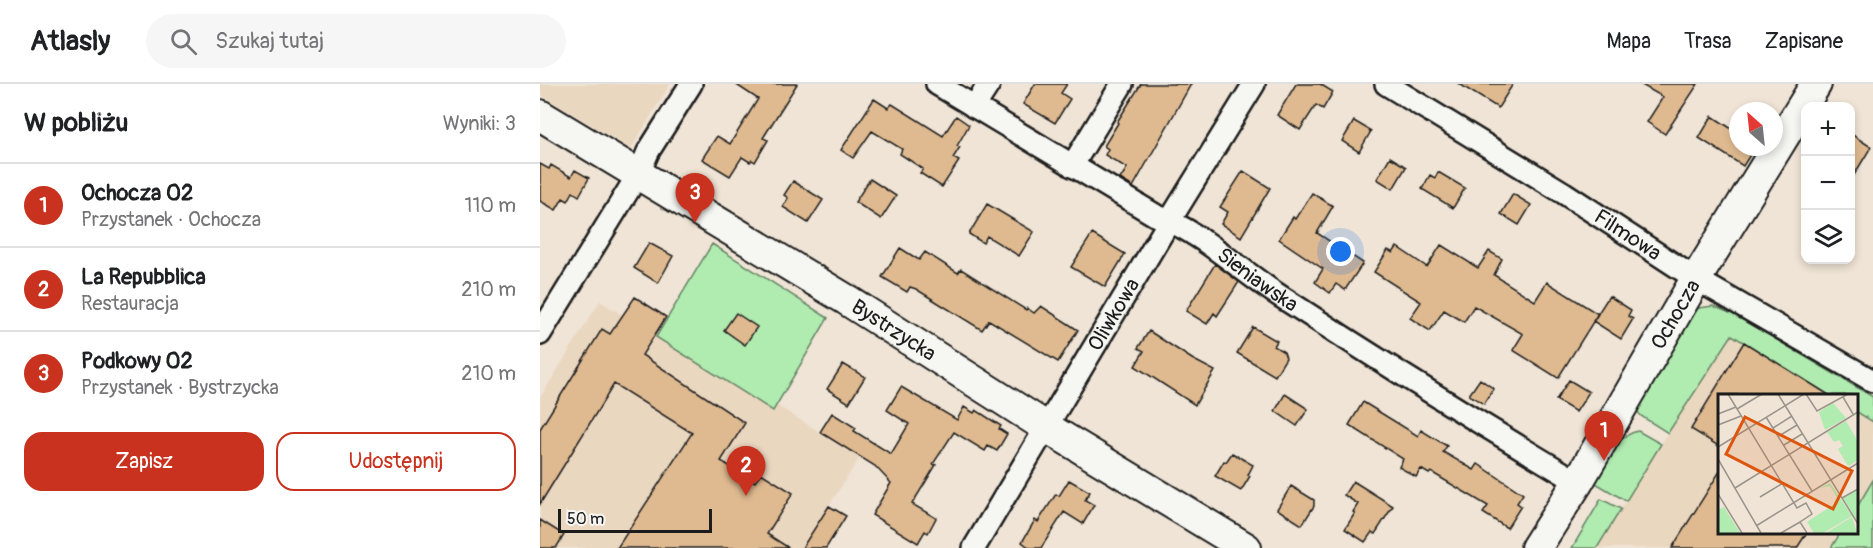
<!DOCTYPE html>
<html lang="pl">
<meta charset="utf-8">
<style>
body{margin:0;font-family:Pangolin,sans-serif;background:#f6f6f6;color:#202124}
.controls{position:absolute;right:18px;top:18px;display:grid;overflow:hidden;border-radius:12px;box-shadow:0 3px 9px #0003}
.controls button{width:54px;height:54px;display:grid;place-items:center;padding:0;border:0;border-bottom:2px solid #e0e0e0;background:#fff;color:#202124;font:30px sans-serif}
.compass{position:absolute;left:1189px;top:18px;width:54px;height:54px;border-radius:50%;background:#fff;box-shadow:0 3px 9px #0003;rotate:333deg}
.scale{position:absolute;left:18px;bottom:15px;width:154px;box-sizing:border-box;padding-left:6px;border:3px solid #1c1c1c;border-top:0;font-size:16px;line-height:21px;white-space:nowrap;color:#1c1c1c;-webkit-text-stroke:4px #f6f6f2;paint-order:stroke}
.you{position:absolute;left:801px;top:168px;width:21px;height:21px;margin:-15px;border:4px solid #fff;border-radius:50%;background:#1a73e8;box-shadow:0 0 0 9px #1a73e833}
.badge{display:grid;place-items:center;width:39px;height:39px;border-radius:50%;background:#c8321e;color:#fff;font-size:20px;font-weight:700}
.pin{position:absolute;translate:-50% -50px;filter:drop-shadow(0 2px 3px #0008)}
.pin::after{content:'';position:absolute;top:32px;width:21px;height:18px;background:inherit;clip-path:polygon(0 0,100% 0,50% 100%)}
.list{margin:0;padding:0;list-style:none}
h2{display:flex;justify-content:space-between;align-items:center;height:78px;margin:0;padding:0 24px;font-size:26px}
h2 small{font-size:20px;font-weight:400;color:#757577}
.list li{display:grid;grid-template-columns:39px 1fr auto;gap:18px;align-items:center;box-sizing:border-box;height:84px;padding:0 24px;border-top:2px solid #e0e0e0}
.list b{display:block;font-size:22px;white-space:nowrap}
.list p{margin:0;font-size:20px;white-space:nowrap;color:#757577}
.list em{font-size:20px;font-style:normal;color:#757577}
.actions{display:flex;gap:12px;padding:18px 24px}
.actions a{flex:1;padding:14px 0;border:2px solid #c8321e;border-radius:18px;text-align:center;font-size:21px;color:#c8321e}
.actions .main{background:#c8321e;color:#fff}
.icon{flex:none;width:33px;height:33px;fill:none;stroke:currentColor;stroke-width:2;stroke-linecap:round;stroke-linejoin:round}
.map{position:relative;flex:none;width:1333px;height:464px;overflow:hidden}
header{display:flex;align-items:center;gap:36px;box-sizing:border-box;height:84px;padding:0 30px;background:#fff;border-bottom:2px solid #e0e0e0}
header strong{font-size:28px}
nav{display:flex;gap:33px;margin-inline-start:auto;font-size:21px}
.search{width:420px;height:54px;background:#f6f6f6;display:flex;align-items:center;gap:15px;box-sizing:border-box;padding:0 21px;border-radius:33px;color:#757577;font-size:22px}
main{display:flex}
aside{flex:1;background:#fff}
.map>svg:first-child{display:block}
.built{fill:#ead7c0}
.green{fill:#b0ebb0;stroke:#668466;stroke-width:1.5}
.building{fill:#dfba90;stroke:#1c1c1c;stroke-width:1.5}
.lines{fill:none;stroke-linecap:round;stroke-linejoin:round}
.street-casing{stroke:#1c1c1c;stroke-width:26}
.secondary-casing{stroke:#1c1c1c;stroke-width:34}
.street{stroke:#f6f6f2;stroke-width:21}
.secondary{stroke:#f6f6f2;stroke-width:30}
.labels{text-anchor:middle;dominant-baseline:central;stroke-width:4.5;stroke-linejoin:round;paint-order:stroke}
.street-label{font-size:21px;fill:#1c1c1c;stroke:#f6f6f2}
.inset-road{fill:none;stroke:#9b948b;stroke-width:1.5}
.view{fill:#de560d;fill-opacity:0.15;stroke:#de560d;stroke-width:3}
.inset-edge{fill:none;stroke:#1c1c1c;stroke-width:3}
</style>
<header>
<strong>Atlasly</strong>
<div class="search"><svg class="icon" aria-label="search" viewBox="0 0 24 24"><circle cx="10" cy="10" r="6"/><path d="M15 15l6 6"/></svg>Szukaj tutaj</div>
<nav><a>Mapa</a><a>Trasa</a><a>Zapisane</a></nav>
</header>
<main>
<aside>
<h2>W pobliżu<small>Wyniki: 3</small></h2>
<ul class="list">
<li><span class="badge">1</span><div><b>Ochocza 02</b><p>Przystanek · Ochocza</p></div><em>110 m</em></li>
<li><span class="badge">2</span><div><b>La Repubblica</b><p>Restauracja</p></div><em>210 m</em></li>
<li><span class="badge">3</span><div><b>Podkowy 02</b><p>Przystanek · Bystrzycka</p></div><em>210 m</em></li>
</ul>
<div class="actions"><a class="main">Zapisz</a><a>Udostępnij</a></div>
</aside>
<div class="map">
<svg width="1333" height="464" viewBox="0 0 1333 464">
<rect width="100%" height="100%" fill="#efe4d5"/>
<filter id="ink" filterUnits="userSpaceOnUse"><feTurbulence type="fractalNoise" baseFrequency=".0167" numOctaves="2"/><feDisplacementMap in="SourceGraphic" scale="12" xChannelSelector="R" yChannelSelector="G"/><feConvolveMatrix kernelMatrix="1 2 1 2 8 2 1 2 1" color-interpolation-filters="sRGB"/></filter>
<g filter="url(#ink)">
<path class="built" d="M0,0H130L91,65L0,10Z
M60,217L232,326L236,321L320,373L262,464H0V314Z
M1192,251L1289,311H1180V448H1301L1291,464H1057L1128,349Z
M1316,328L1333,338V396L1317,423Z"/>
<path class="green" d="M172,160L288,234L233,327L116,253Z
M1173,222L1195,231L1333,313V338L1317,328L1316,311H1289L1192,251L1128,349L1101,332L1094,323L1148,232L1159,224Z
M1098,347L1121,360L1086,417L1054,398C1065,380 1076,351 1098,347Z
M1333,396V464H1291L1301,448H1316L1317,423Z
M1061,415L1081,425L1057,464H1032Z"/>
<path class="building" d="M195,0H257L223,54L228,56L215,78L212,76L210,78L202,73L190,92L162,75L177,52L190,60L218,15Z
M495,0H527L521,9L530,15L515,39L483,20Z
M601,0H651L593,103L580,95L587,84L565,71L568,65L564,62L578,39L577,38Z
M756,0H780L793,8L783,25L776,21L760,46L737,31Z
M919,0H973L958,24Z
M1100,0H1158L1125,50L1107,38L1123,13Z
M334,15L348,24L352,20L403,52L416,32L429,41L417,62L420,63L413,74L419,77L402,103L380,89L383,85L360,70L362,65L332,47L313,74L301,66Z
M1172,32L1198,49V63H1215L1203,82L1159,54Z
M814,37L831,47L819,68L802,57Z
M1311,50L1331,63L1311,96Z
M850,73L866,83L853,105L837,95Z
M0,80L9,85L11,81L31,93L35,86L49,94L39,112L33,108L28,117L23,114L16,126L0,117Z
M703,87L730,104L701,153L681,140L688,128L680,123Z
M898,88L925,104L913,124L882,105L890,91L895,94Z
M330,95L356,112L341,135L315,118Z
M253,97L283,116L268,139L243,123L248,114L244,111Z
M772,109L793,122L777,149L823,179L805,206L796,200L790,209L775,198L783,185L739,155L753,133L755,135Z
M973,110L991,121L979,141L961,130Z
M447,120L494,148L479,172L447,152L443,159L429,150Z
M552,150L585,170L565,203L531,183Z
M109,159L133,172L118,199L94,184Z
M901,161L938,184L949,167L962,175L954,191L995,217L1007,198L1058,230L1018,294L973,266L983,250L934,222L924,238L904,226L890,247L870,234L881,218L834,188L848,166L853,169L857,163L887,183Z
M360,164L379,176L385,168L418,189L421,185L486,226L487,224L494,229L501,222L538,246L518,278L449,236L442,246L376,205L370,203L367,208L342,193Z
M675,180L699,198L677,232L674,229L667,240L646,227Z
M1069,212L1091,226L1088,232L1093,235L1081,255L1053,237Z
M95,213L126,233L102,271L205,339L181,377L215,398L221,389L253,409L227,450L249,464H77L152,349L74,300L0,420V345L62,245L70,250Z
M196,229L217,243L205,261L184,246Z
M713,243L737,257L734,262L744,268L746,274L735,292L697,269Z
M609,247L652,275L675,287L655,321L595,282L604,267L598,264Z
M1204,258L1289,311H1180V363L1151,345Z
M303,280L325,293L309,319L287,305Z
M940,295L954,305L944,320L929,311Z
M1029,296L1049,308L1036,328L1016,316Z
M361,303L417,336L424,323L434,329L436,326L461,342L459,345L467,350L457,367L448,362L445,367L414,348L393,380L396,381L372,420L396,434L388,449L385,447L378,459L332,431L351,399L335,382L280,348L292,329L316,344L314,347L351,370L369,340L347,326Z
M745,310L768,325L757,342L735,327Z
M823,318L878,352L881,346L907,362L903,368L934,386L938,380L983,410L977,419L981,422L967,444L943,429L948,422L891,388L889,390L881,385L876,393L859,383L863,375L809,341Z
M692,369L713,381L708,391L710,392L701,407L675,392L684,377L686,378Z
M1180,387V447H1268L1257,464H1132Z
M529,396L550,408L545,416L554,421L543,440L524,428L501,464H490L482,458L495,436L498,438L516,410L519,412Z
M813,397L853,422L835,450L832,448L825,458L805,445L815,429L813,428L818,420L804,411Z
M751,402L774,416V422L762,441L737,425Z
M289,422L306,432L286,464H262Z
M0,436L24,451L16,464H0Z"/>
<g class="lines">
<defs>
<g id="street">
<path id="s1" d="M397,0L615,131C662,148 699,186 740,212C838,276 937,338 1038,398"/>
<path id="s2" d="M846,0L1024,109L1156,195L1333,297"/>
<path d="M434,23L449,0"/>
<path d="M532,82L582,0"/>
<path d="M0,250L99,89L108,68L151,0"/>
<path id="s3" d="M434,464L630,136L714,0"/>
</g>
<g id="secondary">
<path id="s4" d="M0,31L307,216L506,343L706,464"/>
<path id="s5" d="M996,464L1038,398L1156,195L1276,0"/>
</g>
</defs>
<use href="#street" class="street-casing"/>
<use href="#secondary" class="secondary-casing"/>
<use href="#street" class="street"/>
<use href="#secondary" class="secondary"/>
</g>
</g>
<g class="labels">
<g class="street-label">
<text stroke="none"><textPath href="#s2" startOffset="285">Filmowa</textPath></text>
<text stroke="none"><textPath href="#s1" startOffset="376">Sieniawska</textPath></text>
<text stroke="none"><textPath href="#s3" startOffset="272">Oliwkowa</textPath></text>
<text stroke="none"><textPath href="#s5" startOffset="272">Ochocza</textPath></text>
<text stroke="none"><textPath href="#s4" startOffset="414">Bystrzycka</textPath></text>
</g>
</g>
<g transform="translate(1178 310)">
<rect width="140" height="140" fill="#efe4d5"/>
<path d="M115,9L128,24L107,36L101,18ZM128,27L139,46V67L130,72L120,55L125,52L121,46L116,48L109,38ZM112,89L134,122L105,139H96L89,128L121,107L112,92L102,94ZM139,96V128L125,104ZM6,113L22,139H0V116ZM134,123L139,139H108Z" fill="#b0ebb0"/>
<path class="inset-road" d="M10,0L79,114L88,109L94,120L82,128L89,139M60,0L140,130M88,0L99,17L130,0M125,3L135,20M19,15L44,0M0,20L18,13M48,23L94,97M0,31L23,22M55,34L74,22M61,42L79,31M66,51L84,40M0,53L86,0M0,65L43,139M17,94L140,18M0,100L24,139M42,103L65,89M124,104L140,95M38,132L140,69M63,139L82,128"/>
<path class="view" d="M27,23L134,77L115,115L8,60Z"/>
<rect width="140" height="140" class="inset-edge"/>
</g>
</svg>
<div class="controls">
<button>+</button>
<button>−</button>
<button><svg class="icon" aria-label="layers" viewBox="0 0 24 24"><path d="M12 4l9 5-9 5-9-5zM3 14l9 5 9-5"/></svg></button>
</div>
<svg class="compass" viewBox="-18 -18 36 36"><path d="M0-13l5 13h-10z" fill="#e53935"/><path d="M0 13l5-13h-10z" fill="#757577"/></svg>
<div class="scale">50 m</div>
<div class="you"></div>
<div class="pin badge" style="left:1064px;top:377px">1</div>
<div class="pin badge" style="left:206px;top:412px">2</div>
<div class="pin badge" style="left:155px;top:139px">3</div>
</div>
</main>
